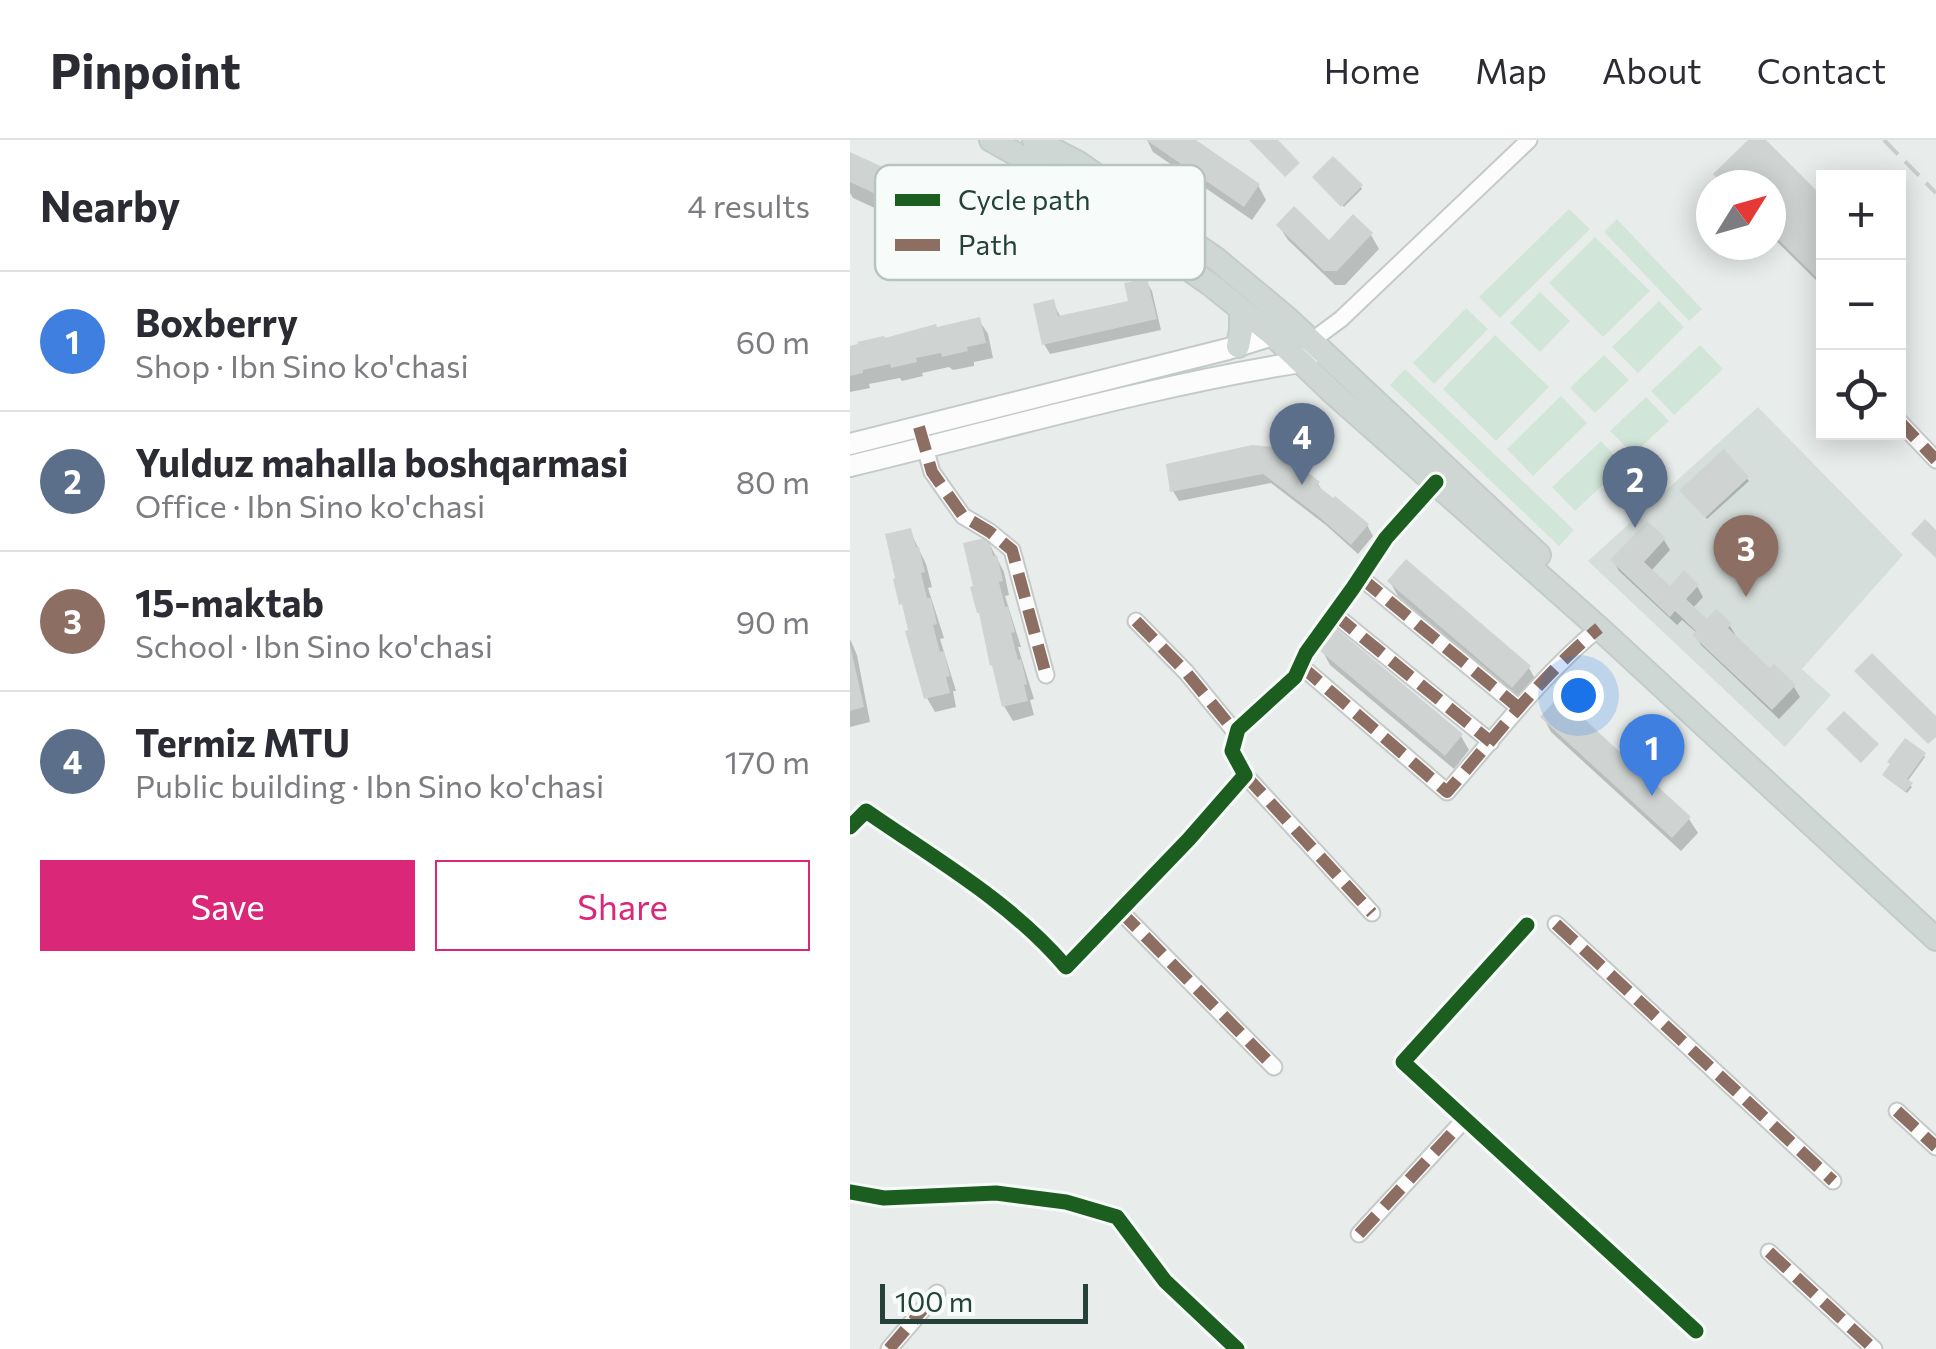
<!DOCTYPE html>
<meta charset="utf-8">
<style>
body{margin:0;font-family:Commissioner,sans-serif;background:#f2f2f3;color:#2b2b33}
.controls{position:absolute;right:30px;top:30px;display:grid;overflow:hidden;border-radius:0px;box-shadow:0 5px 25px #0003}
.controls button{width:90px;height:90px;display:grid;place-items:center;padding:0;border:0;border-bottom:2px solid #e1e1e2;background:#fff;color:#2b2b33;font:50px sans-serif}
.compass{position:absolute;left:846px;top:30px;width:90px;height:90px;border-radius:50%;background:#fff;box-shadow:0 5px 25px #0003;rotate:53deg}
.scale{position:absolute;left:30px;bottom:25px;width:208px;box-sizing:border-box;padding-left:10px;border:5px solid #24423a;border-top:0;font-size:28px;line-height:35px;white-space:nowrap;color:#24423a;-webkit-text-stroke:8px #f7fbf9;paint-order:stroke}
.you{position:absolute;left:728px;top:555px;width:35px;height:35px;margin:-25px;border:8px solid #fff;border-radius:50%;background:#1a73e8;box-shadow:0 0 0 15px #1a73e833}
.badge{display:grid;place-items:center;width:65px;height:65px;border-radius:50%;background:#db2777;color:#fff;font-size:32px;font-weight:700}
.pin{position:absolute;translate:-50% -82px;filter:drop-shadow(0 2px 5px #0008)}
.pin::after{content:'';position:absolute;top:52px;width:35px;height:30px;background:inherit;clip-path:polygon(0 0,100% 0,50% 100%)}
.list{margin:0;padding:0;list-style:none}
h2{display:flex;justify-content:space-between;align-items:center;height:130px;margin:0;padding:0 40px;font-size:42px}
h2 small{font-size:32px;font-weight:400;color:#7c7c81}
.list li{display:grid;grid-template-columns:65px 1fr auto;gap:30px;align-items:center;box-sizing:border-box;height:140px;padding:0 40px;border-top:2px solid #e1e1e2}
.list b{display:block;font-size:38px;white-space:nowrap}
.list p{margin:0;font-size:32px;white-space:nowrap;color:#7c7c81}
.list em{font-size:32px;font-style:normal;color:#7c7c81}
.actions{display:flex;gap:20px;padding:30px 40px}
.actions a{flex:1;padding:22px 0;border:2px solid #db2777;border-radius:0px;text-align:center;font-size:35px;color:#db2777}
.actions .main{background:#db2777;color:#fff}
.icon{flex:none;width:55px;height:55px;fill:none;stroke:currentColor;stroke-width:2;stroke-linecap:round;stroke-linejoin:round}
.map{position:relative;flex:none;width:1086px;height:1209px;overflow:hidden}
header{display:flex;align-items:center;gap:60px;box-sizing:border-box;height:140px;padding:0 50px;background:#fff;border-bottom:2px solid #e1e1e2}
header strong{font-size:48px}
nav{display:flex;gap:55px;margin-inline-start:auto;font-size:35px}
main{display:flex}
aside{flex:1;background:#fff}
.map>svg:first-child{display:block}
.built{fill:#d6dedb}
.green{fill:#d1e6d8}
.shadow{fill:#0003}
.building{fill:#cfd4d2}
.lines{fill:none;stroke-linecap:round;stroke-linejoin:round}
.minor-casing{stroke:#c5cac8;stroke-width:19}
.secondary-casing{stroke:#c3cbc8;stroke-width:24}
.primary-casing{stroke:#c3ccc9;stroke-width:26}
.minor{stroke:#fcfcfc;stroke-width:15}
.secondary{stroke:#fcfcfc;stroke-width:20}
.primary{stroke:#cfd7d5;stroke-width:22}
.rail{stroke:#c9cdcc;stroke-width:4;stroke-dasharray:20 10;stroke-linecap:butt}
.quiet{stroke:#8d6e63;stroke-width:12;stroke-dasharray:25 12;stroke-linecap:butt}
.cycleway-casing{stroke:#f7fbf9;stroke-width:21}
.cycleway{stroke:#1b5e20;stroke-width:15}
.key{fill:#f7fbf9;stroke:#b8c4c0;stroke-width:2.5}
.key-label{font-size:28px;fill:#24423a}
</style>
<header>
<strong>Pinpoint</strong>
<nav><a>Home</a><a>Map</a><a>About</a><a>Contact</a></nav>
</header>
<main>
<aside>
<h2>Nearby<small>4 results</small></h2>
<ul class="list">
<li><span class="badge" style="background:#3f7fe0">1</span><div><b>Boxberry</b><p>Shop · Ibn Sino ko'chasi</p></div><em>60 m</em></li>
<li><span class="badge" style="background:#5c6f8a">2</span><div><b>Yulduz mahalla boshqarmasi</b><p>Office · Ibn Sino ko'chasi</p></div><em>80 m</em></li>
<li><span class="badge" style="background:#8d6e63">3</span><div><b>15-maktab</b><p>School · Ibn Sino ko'chasi</p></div><em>90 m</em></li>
<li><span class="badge" style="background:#5c6f8a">4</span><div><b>Termiz MTU</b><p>Public building · Ibn Sino ko'chasi</p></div><em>170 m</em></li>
</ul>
<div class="actions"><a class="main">Save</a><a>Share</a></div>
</aside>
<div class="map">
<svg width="1086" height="1209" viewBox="0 0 1086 1209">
<rect width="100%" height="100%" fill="#e8edeb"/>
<path class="built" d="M908,267L1053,415L952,529L981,555L935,607L738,421Z"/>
<path class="green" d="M719,69L740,89L650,178L629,157Z
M767,79L852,169L839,181L754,92Z
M745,97L800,151L753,197L699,143Z
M690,152L720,181L690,212L660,183Z
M809,161L834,187L788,233L762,207Z
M616,168L638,189L584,244L563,223Z
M645,195L699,247L646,301L593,249Z
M850,205L873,229L824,275L801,251Z
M754,215L779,240L745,273L720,248Z
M555,229L724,390L709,406L540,245Z
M711,256L737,283L683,336L657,309Z
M796,257L819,281L783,314L760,291Z
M751,301L774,325L725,371L702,347Z"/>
<path class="shadow" d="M297,0H342L408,45L416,60L402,80L303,12Z
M902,0H912L974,61V148L921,96V45H872L867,35Z
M0,15L50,38L53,44L105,62L164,77L176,99L167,120L117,96L110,84L104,98L56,76L53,81L3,58L0,53Z
M466,39L511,47L512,49L494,67Z
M429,86L479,103L521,95L529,109L495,145H485L438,100Z
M296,141L302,151L311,190L200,214L194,204L203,162L211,178L281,162Z
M129,180L138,194L143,218L124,222V226L103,230L99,227L72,233L73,236L52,241L50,238L19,244L20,248L0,252V207Z
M402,307L468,344L473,352L517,385L523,396L508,414L477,386L421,343L329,361L323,351Z
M874,313L899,341L857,379L834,353Z
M798,384L814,400L820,410L801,431L820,449L847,446L853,457L842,469L857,482L880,486L886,496L920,532L944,547L950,557L929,579L851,505L845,495L847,493L832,480L827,485L769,431L763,420Z
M60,391L76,424L82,447L78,448L94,498L90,499L106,551H103L106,567L85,572L77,558L56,472L52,464Z
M137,399L154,432L159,455L155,456L171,507H168L184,559L180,560L184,575L163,581L154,566L146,533L142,525L133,479Z
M540,442L679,528L687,542L671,561L548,456Z
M0,499L7,515L20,582L0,587Z
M472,510L611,596L619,610L604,629L480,525Z
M693,577L839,679L848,693L831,711L701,592Z
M1074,615L1075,617L1057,642L1062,647L1057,653L1036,637Z"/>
<path class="building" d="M296,0H346L410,44L394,67Z
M399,0H428L450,23L435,37Z
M898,0H916L974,58V145L921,92V45H874L863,34Z
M0,12L52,36L41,61L0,42Z
M483,16L513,45L491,67L462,37Z
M444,66L479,100L503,74L523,93L487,131H474L426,85Z
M297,138L307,179L192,205L183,164L204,159L208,176L278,161L274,143Z
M130,177L136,203L117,207L118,211L92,217L91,213L66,218L67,222L41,228L40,224L13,230V233L0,236V206L8,204L7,202L34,196L35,198L86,184L87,187Z
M402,305L425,307L470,342L467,345L483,358L485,356L519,384L501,405L468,376L413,334L320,352L316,324Z
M874,309L899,337L855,378L829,350Z
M1075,379L1086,390V418L1061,394Z
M797,381L816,398L794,422L820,446L834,430L849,445L836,459L857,479L866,469L882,484L878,488L920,528L924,524L946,545L922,570L842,495L846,491L825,471L820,477L760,420Z
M61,388L66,407H69L75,432L71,433L77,458H81L87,484L83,485L90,512L94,511L100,536L96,537L100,553L74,559L55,491L58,490L52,464L49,465L43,439L45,438L35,394Z
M139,397L143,416L147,415L153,441L149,442L155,467L158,466L165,492L161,493L168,520L171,519L177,544L174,545L178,561L152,567L142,525L140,526L129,473H127L120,447L123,446L113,403Z
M556,419L681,526L662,548L537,441Z
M487,489L613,594L595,616L469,510Z
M0,505L14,567L0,571Z
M1022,513L1086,576V597L1078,604L1004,531Z
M709,556L841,677L822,698L690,577Z
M994,571L1029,604L1011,623L976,589Z
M1055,598L1076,613L1057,639L1063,643L1055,652L1032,635L1040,624L1037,622Z"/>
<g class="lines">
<defs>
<path id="minor" d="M460,202L491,179L679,0
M1048,280L1086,320
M69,287L82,332L113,376L140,392L162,410L196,535
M510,437L669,568
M484,474L641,602
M286,481L336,532L386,593
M450,525L597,652C646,596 692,535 749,488
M395,635L522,773
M0,687L16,671C85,719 161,762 216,827L339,699L395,635L382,611L388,589L445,537L456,513L503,448L536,398L586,342
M269,770L424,927
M706,784L983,1041
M677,785L553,922L846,1191
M1047,971L1086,1007
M0,1052L34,1058L146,1053L216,1062L267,1077L315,1141L387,1209
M509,1094L615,979
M919,1112L1024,1209
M39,1209L87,1153"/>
<path id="secondary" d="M0,304L378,209L423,195L430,188
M0,326C150,290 299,246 451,222L459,216"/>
<path id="primary" d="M141,0L205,36L360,144L423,195L481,251L749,488L1086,799
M184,0L227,22L366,119L438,179L689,415
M388,206L391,190V169"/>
</defs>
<use href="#minor" class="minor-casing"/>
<use href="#secondary" class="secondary-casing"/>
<use href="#primary" class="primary-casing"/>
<use href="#minor" class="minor"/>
<use href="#secondary" class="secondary"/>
<use href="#primary" class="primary"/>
<path class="rail" d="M1034,0L1086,53"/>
<path class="quiet" d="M1048,280L1086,320
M69,287L82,332L113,376L140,392L162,410L196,535
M510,437L669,568
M484,474L641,602
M286,481L336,532L386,593
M450,525L597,652C646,596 692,535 749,488
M395,635L522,773
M269,770L424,927
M706,784L983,1041
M1047,971L1086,1007
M509,1094L615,979
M919,1112L1024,1209
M39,1209L87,1153"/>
<defs>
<path id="cycleway" d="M0,687L16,671C85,719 161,762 216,827L339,699L395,635L382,611L388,589L445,537L456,513L503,448L536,398L586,342
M677,785L553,922L846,1191
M0,1052L34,1058L146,1053L216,1062L267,1077L315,1141L387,1209"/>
</defs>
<use href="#cycleway" class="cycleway-casing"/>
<use href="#cycleway" class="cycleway"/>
</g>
<rect x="25" y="25" width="330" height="115" rx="15" class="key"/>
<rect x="45" y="54" width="45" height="12" fill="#1b5e20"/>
<rect x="45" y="99" width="45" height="12" fill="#8d6e63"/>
<g class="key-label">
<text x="108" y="70">Cycle path</text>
<text x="108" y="115">Path</text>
</g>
</svg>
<div class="controls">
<button>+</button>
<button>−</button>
<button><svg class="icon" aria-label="locate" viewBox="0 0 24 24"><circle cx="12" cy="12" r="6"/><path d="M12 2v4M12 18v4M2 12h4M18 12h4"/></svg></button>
</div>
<svg class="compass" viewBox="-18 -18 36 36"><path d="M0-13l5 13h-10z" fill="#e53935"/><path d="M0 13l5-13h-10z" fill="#7c7c81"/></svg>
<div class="scale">100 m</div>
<div class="you"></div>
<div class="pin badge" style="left:802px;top:656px;background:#3f7fe0">1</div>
<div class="pin badge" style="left:785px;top:388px;background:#5c6f8a">2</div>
<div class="pin badge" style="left:896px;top:457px;background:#8d6e63">3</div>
<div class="pin badge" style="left:452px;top:345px;background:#5c6f8a">4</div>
</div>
</main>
